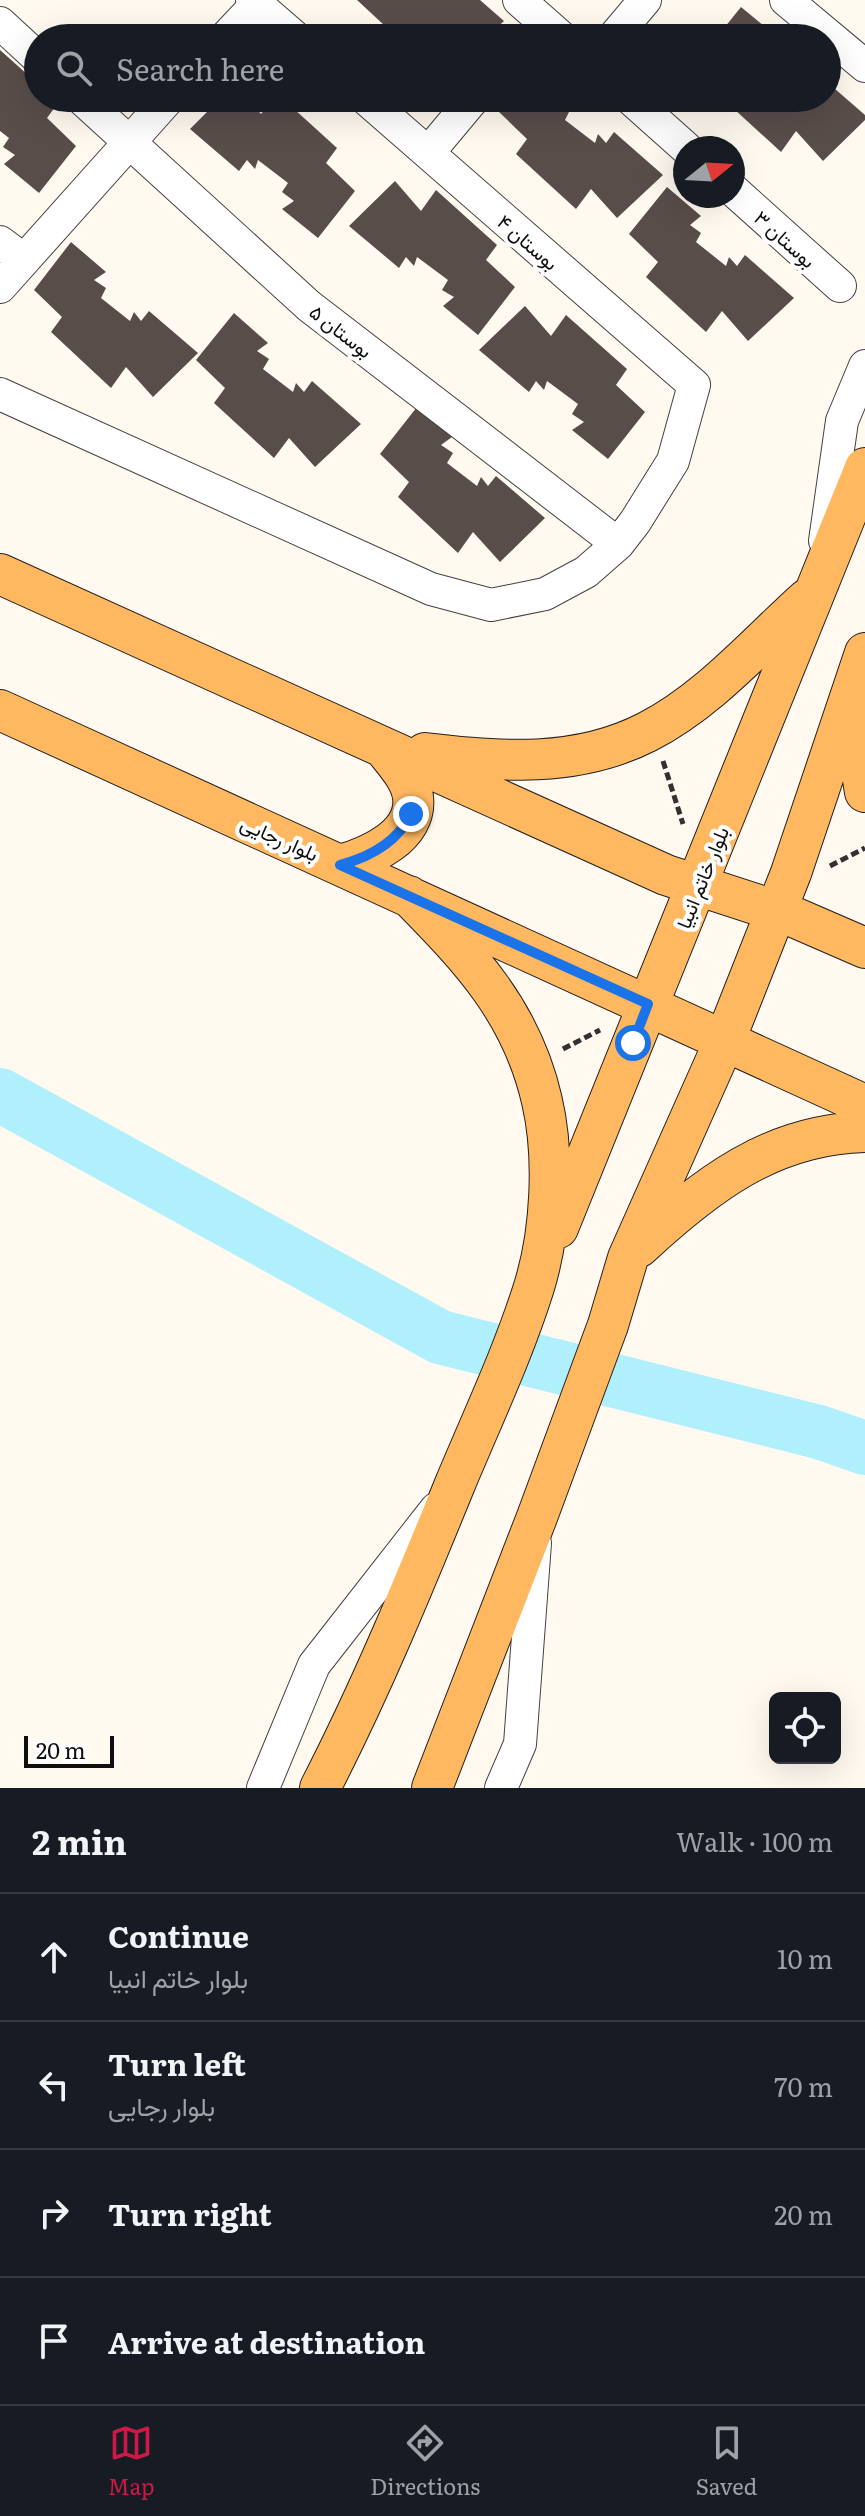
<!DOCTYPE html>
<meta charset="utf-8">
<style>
body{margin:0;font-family:Literata,Vazirmatn,serif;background:#242831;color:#f1f3f6}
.controls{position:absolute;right:24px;bottom:24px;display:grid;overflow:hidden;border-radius:12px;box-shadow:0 8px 32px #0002}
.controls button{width:72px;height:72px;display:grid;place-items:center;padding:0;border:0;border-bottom:2px solid #363941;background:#171b24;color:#f1f3f6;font:40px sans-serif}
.compass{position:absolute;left:673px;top:136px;width:72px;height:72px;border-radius:50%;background:#171b24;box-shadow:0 8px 32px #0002;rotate:72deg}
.scale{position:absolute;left:24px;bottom:20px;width:90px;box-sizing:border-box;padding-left:8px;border:4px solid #0f0f0f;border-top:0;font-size:22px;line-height:28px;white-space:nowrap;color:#0f0f0f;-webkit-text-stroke:6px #fff;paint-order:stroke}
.stop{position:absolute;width:24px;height:24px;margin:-18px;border:6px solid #1a73e8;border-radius:50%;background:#fff}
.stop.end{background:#1a73e8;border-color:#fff;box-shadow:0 2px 8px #0008}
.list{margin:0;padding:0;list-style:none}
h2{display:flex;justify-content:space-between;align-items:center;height:104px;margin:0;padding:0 32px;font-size:34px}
h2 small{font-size:26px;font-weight:400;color:#9ea1a6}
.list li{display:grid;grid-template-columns:52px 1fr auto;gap:24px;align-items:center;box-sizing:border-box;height:128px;padding:0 32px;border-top:2px solid #363941}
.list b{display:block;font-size:30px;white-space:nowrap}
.list p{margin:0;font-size:26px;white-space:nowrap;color:#9ea1a6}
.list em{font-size:26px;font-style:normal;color:#9ea1a6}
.icon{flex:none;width:44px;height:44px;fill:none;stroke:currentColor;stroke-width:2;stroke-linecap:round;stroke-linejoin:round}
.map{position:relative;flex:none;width:865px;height:1788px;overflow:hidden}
.search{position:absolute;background:#171b24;box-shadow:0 8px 32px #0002;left:24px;right:24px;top:24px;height:88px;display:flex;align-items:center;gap:20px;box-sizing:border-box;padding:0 28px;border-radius:44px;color:#9ea1a6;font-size:30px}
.sheet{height:616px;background:#171b24}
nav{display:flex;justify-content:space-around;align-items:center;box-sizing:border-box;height:112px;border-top:2px solid #363941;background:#171b24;font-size:22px;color:#9ea1a6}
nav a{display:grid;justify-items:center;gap:4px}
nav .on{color:#cc1946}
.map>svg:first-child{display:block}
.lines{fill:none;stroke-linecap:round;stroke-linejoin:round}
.river{stroke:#b0effc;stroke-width:54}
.building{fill:#594d4a}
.minor-casing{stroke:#424242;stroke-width:34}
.major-casing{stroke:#202020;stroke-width:42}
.path{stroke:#313131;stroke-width:5;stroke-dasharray:8 4;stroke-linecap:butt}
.minor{stroke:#fff;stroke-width:32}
.major{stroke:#ffb860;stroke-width:40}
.route{stroke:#1a73e8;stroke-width:10}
.labels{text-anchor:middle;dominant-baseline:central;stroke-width:8;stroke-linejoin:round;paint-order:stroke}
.street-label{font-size:20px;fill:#0f0f0f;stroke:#fff}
</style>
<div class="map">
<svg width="865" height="1788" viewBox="0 0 865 1788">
<rect width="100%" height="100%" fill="#fff9f0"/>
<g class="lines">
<path class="river" d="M0,1095L440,1337L819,1432L865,1448"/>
</g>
<path class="building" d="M357,0H480L504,21L486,38H435L432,35L430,38H398Z
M741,7L776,36L716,38Z
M0,50L38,84V98H53L58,103L47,118L76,146L39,193L4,164L15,155L3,147L9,138L0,131Z
M827,82L865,115V120L823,161L796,131L781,152L722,98H827Z
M221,98H247L261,114L273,98H282L337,148L326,163L355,191L318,238L282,209L294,201L282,192L288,183L258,160L255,169L247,160L239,171L190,129Z
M509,98H564L559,102L570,110L565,120L595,143L598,134L606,143L614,132L663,175L617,218L591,189L576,209L516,154L527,139L498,111Z
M395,181L421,211L436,190L497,245L486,260L515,287L478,335L443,306L454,297L442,290L448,280L417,257L414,266L406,257L399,268L349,226Z
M667,187L701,216L690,225L701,233L696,242L726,266L729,257L737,266L745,255L794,298L748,341L722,311L706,332L646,277L658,262L629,234Z
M71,242L106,272L94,280L106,288L101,298L130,321L134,312L141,321L149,311L198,353L153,397L126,367L111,388L51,332L62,317L34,290Z
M525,306L551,336L566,315L627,369L616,385L645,412L608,459L572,430L584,422L572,414L578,404L547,381L544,390L536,381L529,392L479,350Z
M234,313L268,343L257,351L269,359L263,369L293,392L296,383L304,392L312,381L361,424L315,467L289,438L274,458L214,403L225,388L196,360Z
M417,407L452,437L441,445L453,453L447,463L477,486L481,477L488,486L496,476L545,518L500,562L473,532L458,553L398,497L409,482L380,454Z"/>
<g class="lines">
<defs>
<path id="minor" d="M252,0L296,38
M519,0L562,38
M786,0L865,66
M0,23L38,58
M225,38L257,4
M613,38L645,0
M81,98L309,306L618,544
M630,98L686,148
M428,153L474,98
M733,190L840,286
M0,242L24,260
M0,287L169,98
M0,394L431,589L491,605L545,594L586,572L618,544L635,522L673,461L694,385L365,98
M825,541L842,421L865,366
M263,1788L314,1665L436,1509
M501,1788L520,1744L535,1543"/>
<path id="major" d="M0,574L666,875L789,915L865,948
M851,705L865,792
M0,710L865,1105
M425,753C500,762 577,768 647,732C708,701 757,644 807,599
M340,865C369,857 418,836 413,797C411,779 395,762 384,748
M558,1228L865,468
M639,1247C705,1186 771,1134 865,1132
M320,1788C371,1689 413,1587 455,1484C482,1419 513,1354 534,1287C551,1232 555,1157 542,1101C522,1012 470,958 409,896
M432,1788L537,1517L608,1325L628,1258L725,1040L791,873L865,653"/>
</defs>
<use href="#minor" class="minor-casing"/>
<use href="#major" class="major-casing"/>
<path class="path" d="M663,761L683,824
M830,866L865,848
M563,1049L600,1030"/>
<use href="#minor" class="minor"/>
<use href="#major" class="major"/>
</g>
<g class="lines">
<path class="route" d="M411,814C397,843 370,857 340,865L648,1004L633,1043"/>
</g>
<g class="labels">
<g class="street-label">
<text transform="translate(786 238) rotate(42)">بوستان ۳</text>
<text transform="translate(529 241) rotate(41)">بوستان ۴</text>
<text transform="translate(342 330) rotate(38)">بوستان ۵</text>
<text transform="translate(280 837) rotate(24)">بلوار رجایی</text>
<text transform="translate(701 877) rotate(-68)">بلوار خاتم انبیا</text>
</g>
</g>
</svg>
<div class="controls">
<button><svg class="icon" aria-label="locate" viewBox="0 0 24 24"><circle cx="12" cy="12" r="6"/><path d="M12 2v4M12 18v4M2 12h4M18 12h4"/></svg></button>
</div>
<svg class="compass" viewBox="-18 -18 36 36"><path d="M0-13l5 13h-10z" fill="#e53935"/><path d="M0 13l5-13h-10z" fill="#9ea1a6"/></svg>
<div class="scale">20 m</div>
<div class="stop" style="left:633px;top:1043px"></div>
<div class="stop end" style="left:411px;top:814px"></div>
<div class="search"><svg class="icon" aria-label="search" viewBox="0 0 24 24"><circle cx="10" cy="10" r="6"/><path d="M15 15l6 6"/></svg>Search here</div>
</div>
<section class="sheet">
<h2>2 min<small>Walk · 100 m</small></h2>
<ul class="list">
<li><svg class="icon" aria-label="ahead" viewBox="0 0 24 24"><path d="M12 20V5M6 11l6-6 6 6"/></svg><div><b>Continue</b><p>بلوار خاتم انبیا</p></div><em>10 m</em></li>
<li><svg class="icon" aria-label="left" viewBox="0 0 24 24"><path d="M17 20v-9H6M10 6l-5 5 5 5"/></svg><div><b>Turn left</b><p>بلوار رجایی</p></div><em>70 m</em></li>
<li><svg class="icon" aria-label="right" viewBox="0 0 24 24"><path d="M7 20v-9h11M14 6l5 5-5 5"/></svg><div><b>Turn right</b></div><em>20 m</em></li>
<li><svg class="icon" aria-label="arrive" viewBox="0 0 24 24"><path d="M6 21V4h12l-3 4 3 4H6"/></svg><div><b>Arrive at destination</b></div></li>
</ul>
</section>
<nav>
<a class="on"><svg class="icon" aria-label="map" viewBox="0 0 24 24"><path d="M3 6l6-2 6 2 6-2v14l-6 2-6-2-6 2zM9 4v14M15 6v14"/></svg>Map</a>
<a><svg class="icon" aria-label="directions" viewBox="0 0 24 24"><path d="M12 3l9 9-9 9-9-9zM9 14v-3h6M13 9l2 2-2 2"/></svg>Directions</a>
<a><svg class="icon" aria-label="saved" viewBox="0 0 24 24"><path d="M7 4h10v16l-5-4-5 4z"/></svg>Saved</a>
</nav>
